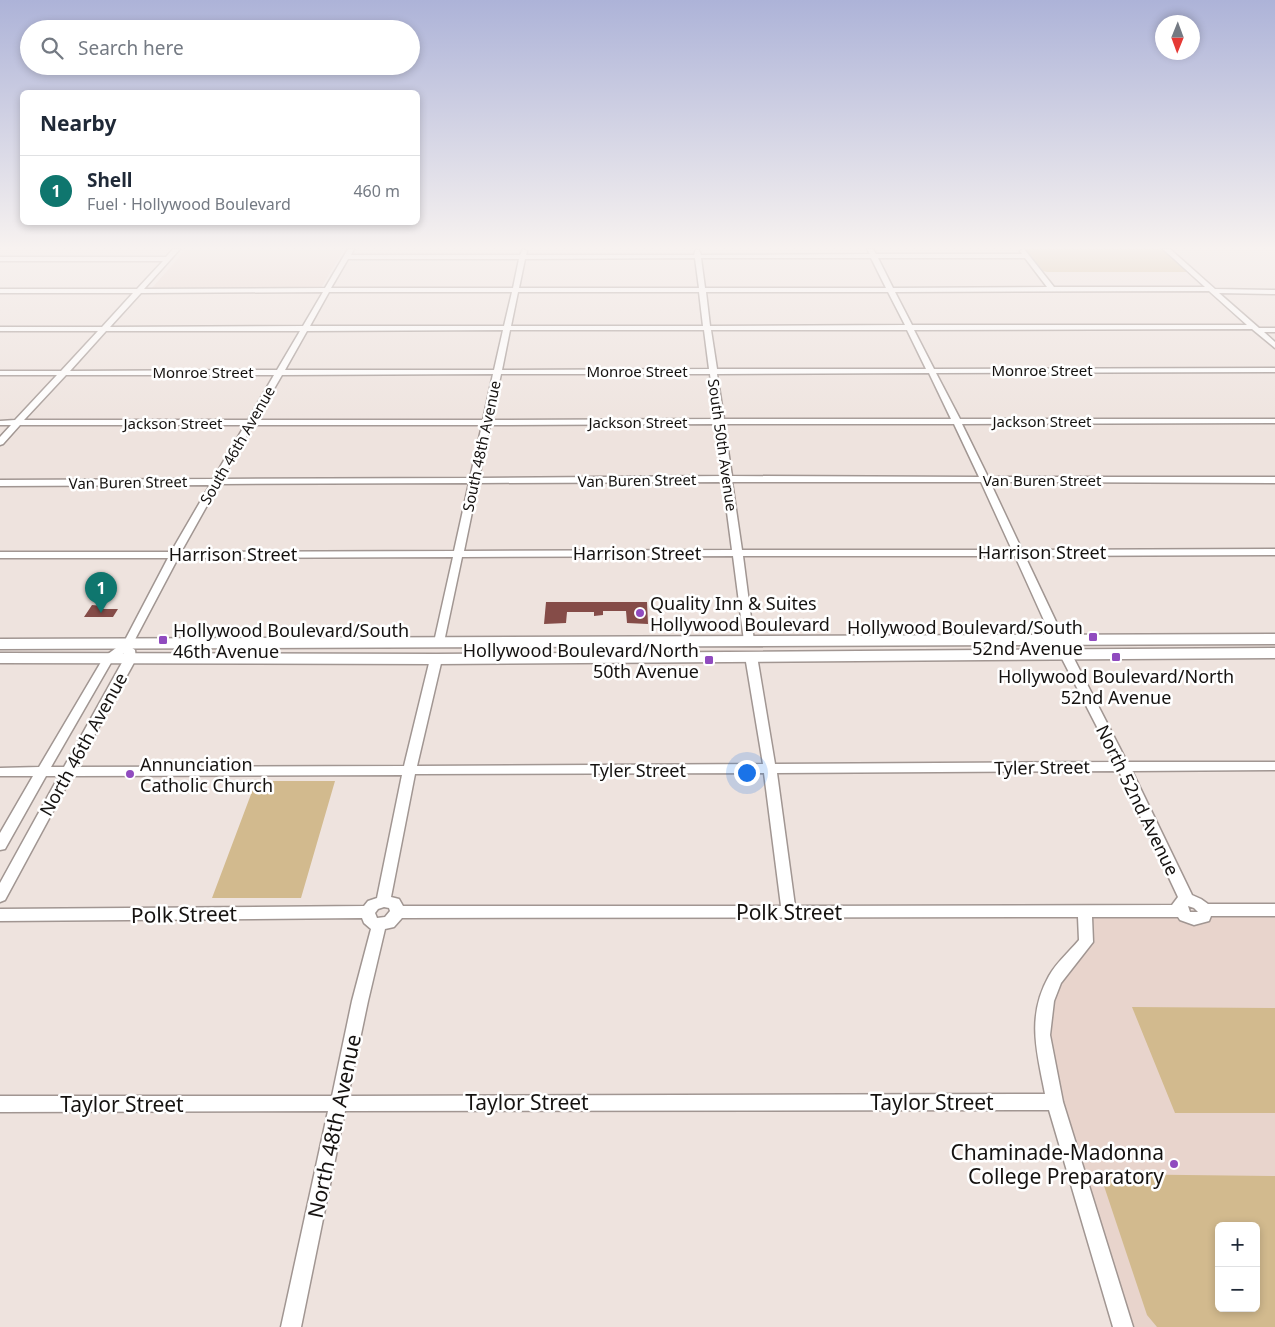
<!DOCTYPE html>
<meta charset="utf-8">
<style>
body{margin:0;font-family:"Noto Sans",sans-serif;background:#f6f6f7;color:#1f2937}
.controls{position:absolute;right:15px;bottom:15px;display:grid;overflow:hidden;border-radius:8px;box-shadow:0 2px 8px #0003}
.controls button{width:45px;height:45px;display:grid;place-items:center;padding:0;border:0;border-bottom:1px solid #e0e1e3;background:#fff;color:#1f2937;font:25px sans-serif}
.compass{position:absolute;left:1155px;top:15px;width:45px;height:45px;border-radius:50%;background:#fff;box-shadow:0 2px 8px #0003;rotate:181deg}
.you{position:absolute;left:746px;top:772px;width:18px;height:18px;margin:-12px;border:4px solid #fff;border-radius:50%;background:#1a73e8;box-shadow:0 0 0 8px #1a73e833}
.badge{display:grid;place-items:center;width:32px;height:32px;border-radius:50%;background:#0f766e;color:#fff;font-size:16px;font-weight:700}
.pin{position:absolute;translate:-50% -41px;filter:drop-shadow(0 1px 2px #0008)}
.pin::after{content:'';position:absolute;top:26px;width:18px;height:15px;background:inherit;clip-path:polygon(0 0,100% 0,50% 100%)}
.list{margin:0;padding:0;list-style:none}
h2{display:flex;justify-content:space-between;align-items:center;height:65px;margin:0;padding:0 20px;font-size:21px}
h2 small{font-size:16px;font-weight:400;color:#747a83}
.list li{display:grid;grid-template-columns:32px 1fr auto;gap:15px;align-items:center;box-sizing:border-box;height:70px;padding:0 20px;border-top:1px solid #e0e1e3}
.list b{display:block;font-size:19px;white-space:nowrap}
.list p{margin:0;font-size:16px;white-space:nowrap;color:#747a83}
.list em{font-size:16px;font-style:normal;color:#747a83}
.icon{flex:none;width:28px;height:28px;fill:none;stroke:currentColor;stroke-width:2;stroke-linecap:round;stroke-linejoin:round}
.map{position:relative;flex:none;width:1275px;height:1327px;overflow:hidden}
.search{position:absolute;background:#fff;box-shadow:0 2px 8px #0003;left:20px;top:20px;width:400px;height:55px;display:flex;align-items:center;gap:12px;box-sizing:border-box;padding:0 18px;border-radius:28px;color:#747a83;font-size:19px}
.panel{position:absolute;background:#fff;box-shadow:0 2px 8px #0003;left:20px;top:90px;width:400px;height:135px;border-radius:8px}
.map>svg:first-child{display:block}
.built{fill:#e8d4cc;fill-rule:evenodd}
.green{fill:#d2ba8e;fill-rule:evenodd}
.building{fill:#854c48}
.lines{fill:none;stroke-linecap:round;stroke-linejoin:round}
.minor-casing{stroke:#a19692;stroke-width:3}
.highway-casing{stroke:#a19692;stroke-width:3}
.minor{fill:#fff;fill-rule:evenodd}
.highway{fill:#fff;fill-rule:evenodd}
.poi-dot{fill:#904bbf;stroke:#fff;stroke-width:2}
.labels{text-anchor:middle;dominant-baseline:central;stroke-width:5;stroke-linejoin:round;paint-order:stroke}
.far-street-label{font-size:15px;fill:#151210;stroke:#fff}
.street-label{font-size:18px;fill:#151210;stroke:#fff}
.poi-label{font-size:18px;fill:#151210;stroke:#fff;text-anchor:start}
.near-street-label{font-size:21px;fill:#151210;stroke:#fff}
.near-poi-label{font-size:21px;fill:#151210;stroke:#fff;text-anchor:end}
</style>
<div class="map">
<svg width="1275" height="1327" viewBox="0 0 1275 1327">
<rect width="100%" height="100%" fill="#eee3de"/>
<path class="built" d="M186,249H344L321,288H152Z
M1275,910V1327H1125L1055,1102L1046,1001L1086,942L1085,911ZM1219,1226H1256V1308H1219Z"/>
<path class="green" d="M1025,249H1163L1187,270L1186,272H1047L1043,271Z
M256,781H335L301,898H212Z
M1132,1007L1275,1008V1113H1175Z
M1100,1174L1275,1176V1327H1157L1147,1315ZM1219,1226H1256V1308H1219Z"/>
<path class="building" d="M546,602H647L648,624L627,623L626,611H603V615L594,616V612H567L566,623L544,624Z
M92,605L103,606L101,609H118L113,617H84Z"/>
<g class="lines">
<defs>
<path id="minor" d="M173,249H180L144,289L325,288L348,249H354L351,255H520L523,249L527,251L526,255H694L696,249L699,250L701,255L870,254L867,249H873L876,254H1022L1020,251L1024,249L1054,287H1205L1163,249H1170L1215,289L1275,290V294L1219,293L1259,328H1275V332H1264L1275,342V348L1252,329L914,330L934,369L1275,368V372L936,373L960,419H1275V423L962,424L988,477H1275V483L990,482L1022,550L1275,549V555L1025,556L1068,647L1127,762H1275V770L1132,771L1192,895L1201,899L1208,904H1275V916H1211L1209,921L1194,925L1180,920L1178,917H1092L1093,942L1061,983L1054,1001L1050,1035L1063,1102L1133,1327H1113L1049,1110L345,1111L301,1327H281L328,1111L0,1112V1096H332L352,1001L371,929L364,923L362,918L0,921V909L364,906L368,901L377,898L402,775L72,776L5,900L0,902V883L59,776H46L5,849L0,850V833L33,776H0V768L39,767L104,657L124,642L168,558H0V552H171L210,485L0,486V480L213,479L245,425H20L3,444L0,445V437L11,425H0V421L15,420L57,375H0V371H61L98,331H0V327H102L133,293H0V289H137L163,261H0V257H166ZM695,258L699,288H519L525,259ZM701,258H871L886,288H705ZM878,258H1025L1047,287L893,288ZM348,259H519L513,288H331ZM1209,291L1247,325H912L895,292ZM323,292L303,326L110,327L141,293ZM329,292H512L504,326H310ZM518,292H699L703,326H511ZM706,292H888L905,325L710,326ZM503,330L494,370H285L307,331ZM510,330H704L709,369L502,370ZM711,330H907L926,369H717ZM106,331H300L277,370L70,371ZM929,373L951,419H724L717,374ZM493,374L483,420H256L282,375ZM501,374H710L715,419L491,420ZM66,375H274L248,420H24ZM716,424L723,476L479,478L490,425ZM724,424H954L979,477L732,476ZM253,425H482L470,478L222,479ZM723,482L732,550L464,551L478,483ZM732,482H981L1012,550H742ZM469,483L454,551L181,552L219,484ZM733,556L744,641L749,644L754,641L743,556H1015L1056,647L1115,762L775,764L757,656L751,653L745,656L763,764L417,766L442,659L436,655L430,659L404,766L77,767L136,659L135,650L131,647L178,558L453,557L434,642L439,645L444,642L462,557ZM124,653V659L64,767H51L112,661ZM1119,771L1178,897L1172,905L795,906L777,773ZM764,773L781,906H403L399,899L391,897L415,774ZM1188,906L1194,908L1198,912H1190ZM384,907L389,908L390,911L385,917L377,918L375,913L378,909ZM1078,917L1079,940C1069,952 1056,963 1049,976C1026,1017 1037,1052 1045,1094L348,1096L368,1001L385,929L394,927L402,918Z"/>
<path id="highway" d="M1275,634V644L0,649V639Z
M1275,648V658L436,664L0,663V653L436,654Z"/>
</defs>
<use href="#minor" class="minor-casing"/>
<use href="#highway" class="highway-casing"/>
<use href="#minor" class="minor"/>
<use href="#highway" class="highway"/>
</g>
<linearGradient id="sky" x2="0" y2="1"><stop stop-color="#adb3d8"/><stop offset="0.57" stop-color="#f7f2f0"/><stop offset="1" stop-color="#f7f2f0" stop-opacity="0"/></linearGradient>
<rect width="1275" height="435" fill="url(#sky)"/>
<g class="poi-dot">
<circle cx="640" cy="613" r="5"/>
<rect x="1088" y="632" width="10" height="10" rx="2.5"/>
<rect x="158" y="635" width="10" height="10" rx="2.5"/>
<rect x="1111" y="652" width="10" height="10" rx="2.5"/>
<rect x="704" y="655" width="10" height="10" rx="2.5"/>
<circle cx="130" cy="774" r="5"/>
<circle cx="1174" cy="1164" r="5"/>
</g>
<g class="labels">
<g class="far-street-label">
<text x="1042" y="370">Monroe Street</text>
<text x="637" y="371">Monroe Street</text>
<text x="203" y="372">Monroe Street</text>
<text x="1042" y="421">Jackson Street</text>
<text x="638" y="422">Jackson Street</text>
<text x="173" y="423">Jackson Street</text>
<text transform="translate(237 445) rotate(-60)">South 46th Avenue</text>
<text transform="translate(723 445) rotate(82)">South 50th Avenue</text>
<text transform="translate(481 446) rotate(-78)">South 48th Avenue</text>
<text transform="translate(637 480) rotate(-1)">Van Buren Street</text>
<text x="1042" y="480">Van Buren Street</text>
<text transform="translate(128 482) rotate(-1)">Van Buren Street</text>
</g>
<g class="street-label">
<text x="1042" y="552">Harrison Street</text>
<text x="637" y="553">Harrison Street</text>
<text x="233" y="554">Harrison Street</text>
<text transform="translate(83 744) rotate(-61)">North 46th Avenue</text>
<text transform="translate(1042 767) rotate(-1)">Tyler Street</text>
<text x="638" y="770">Tyler Street</text>
<text transform="translate(1138 800) rotate(64)">North 52nd Avenue</text>
</g>
<g class="poi-label">
<text x="650" y="603">Quality Inn &amp; Suites<tspan x="650" dy="21">Hollywood Boulevard</tspan></text>
<text x="1083" y="627" text-anchor="end">Hollywood Boulevard/South<tspan x="1083" dy="21">52nd Avenue</tspan></text>
<text x="173" y="630">Hollywood Boulevard/South<tspan x="173" dy="21">46th Avenue</tspan></text>
<text x="699" y="650" text-anchor="end">Hollywood Boulevard/North<tspan x="699" dy="21">50th Avenue</tspan></text>
<text x="1116" y="676" text-anchor="middle">Hollywood Boulevard/North<tspan x="1116" dy="21">52nd Avenue</tspan></text>
<text x="140" y="764">Annunciation<tspan x="140" dy="21">Catholic Church</tspan></text>
</g>
<g class="near-street-label">
<text x="789" y="912">Polk Street</text>
<text transform="translate(184 914) rotate(-1)">Polk Street</text>
<text x="527" y="1102">Taylor Street</text>
<text x="932" y="1102">Taylor Street</text>
<text x="122" y="1104">Taylor Street</text>
<text transform="translate(334 1126) rotate(-78)">North 48th Avenue</text>
</g>
<g class="near-poi-label">
<text x="1164" y="1152">Chaminade-Madonna<tspan x="1164" dy="24">College Preparatory</tspan></text>
</g>
</g>
</svg>
<div class="controls">
<button>+</button>
<button>−</button>
</div>
<svg class="compass" viewBox="-18 -18 36 36"><path d="M0-13l5 13h-10z" fill="#e53935"/><path d="M0 13l5-13h-10z" fill="#747a83"/></svg>
<div class="you"></div>
<div class="pin badge" style="left:101px;top:613px">1</div>
<div class="search"><svg class="icon" aria-label="search" viewBox="0 0 24 24"><circle cx="10" cy="10" r="6"/><path d="M15 15l6 6"/></svg>Search here</div>
<section class="panel">
<h2>Nearby<small></small></h2>
<ul class="list">
<li><span class="badge">1</span><div><b>Shell</b><p>Fuel · Hollywood Boulevard</p></div><em>460 m</em></li>
</ul>
</section>
</div>
